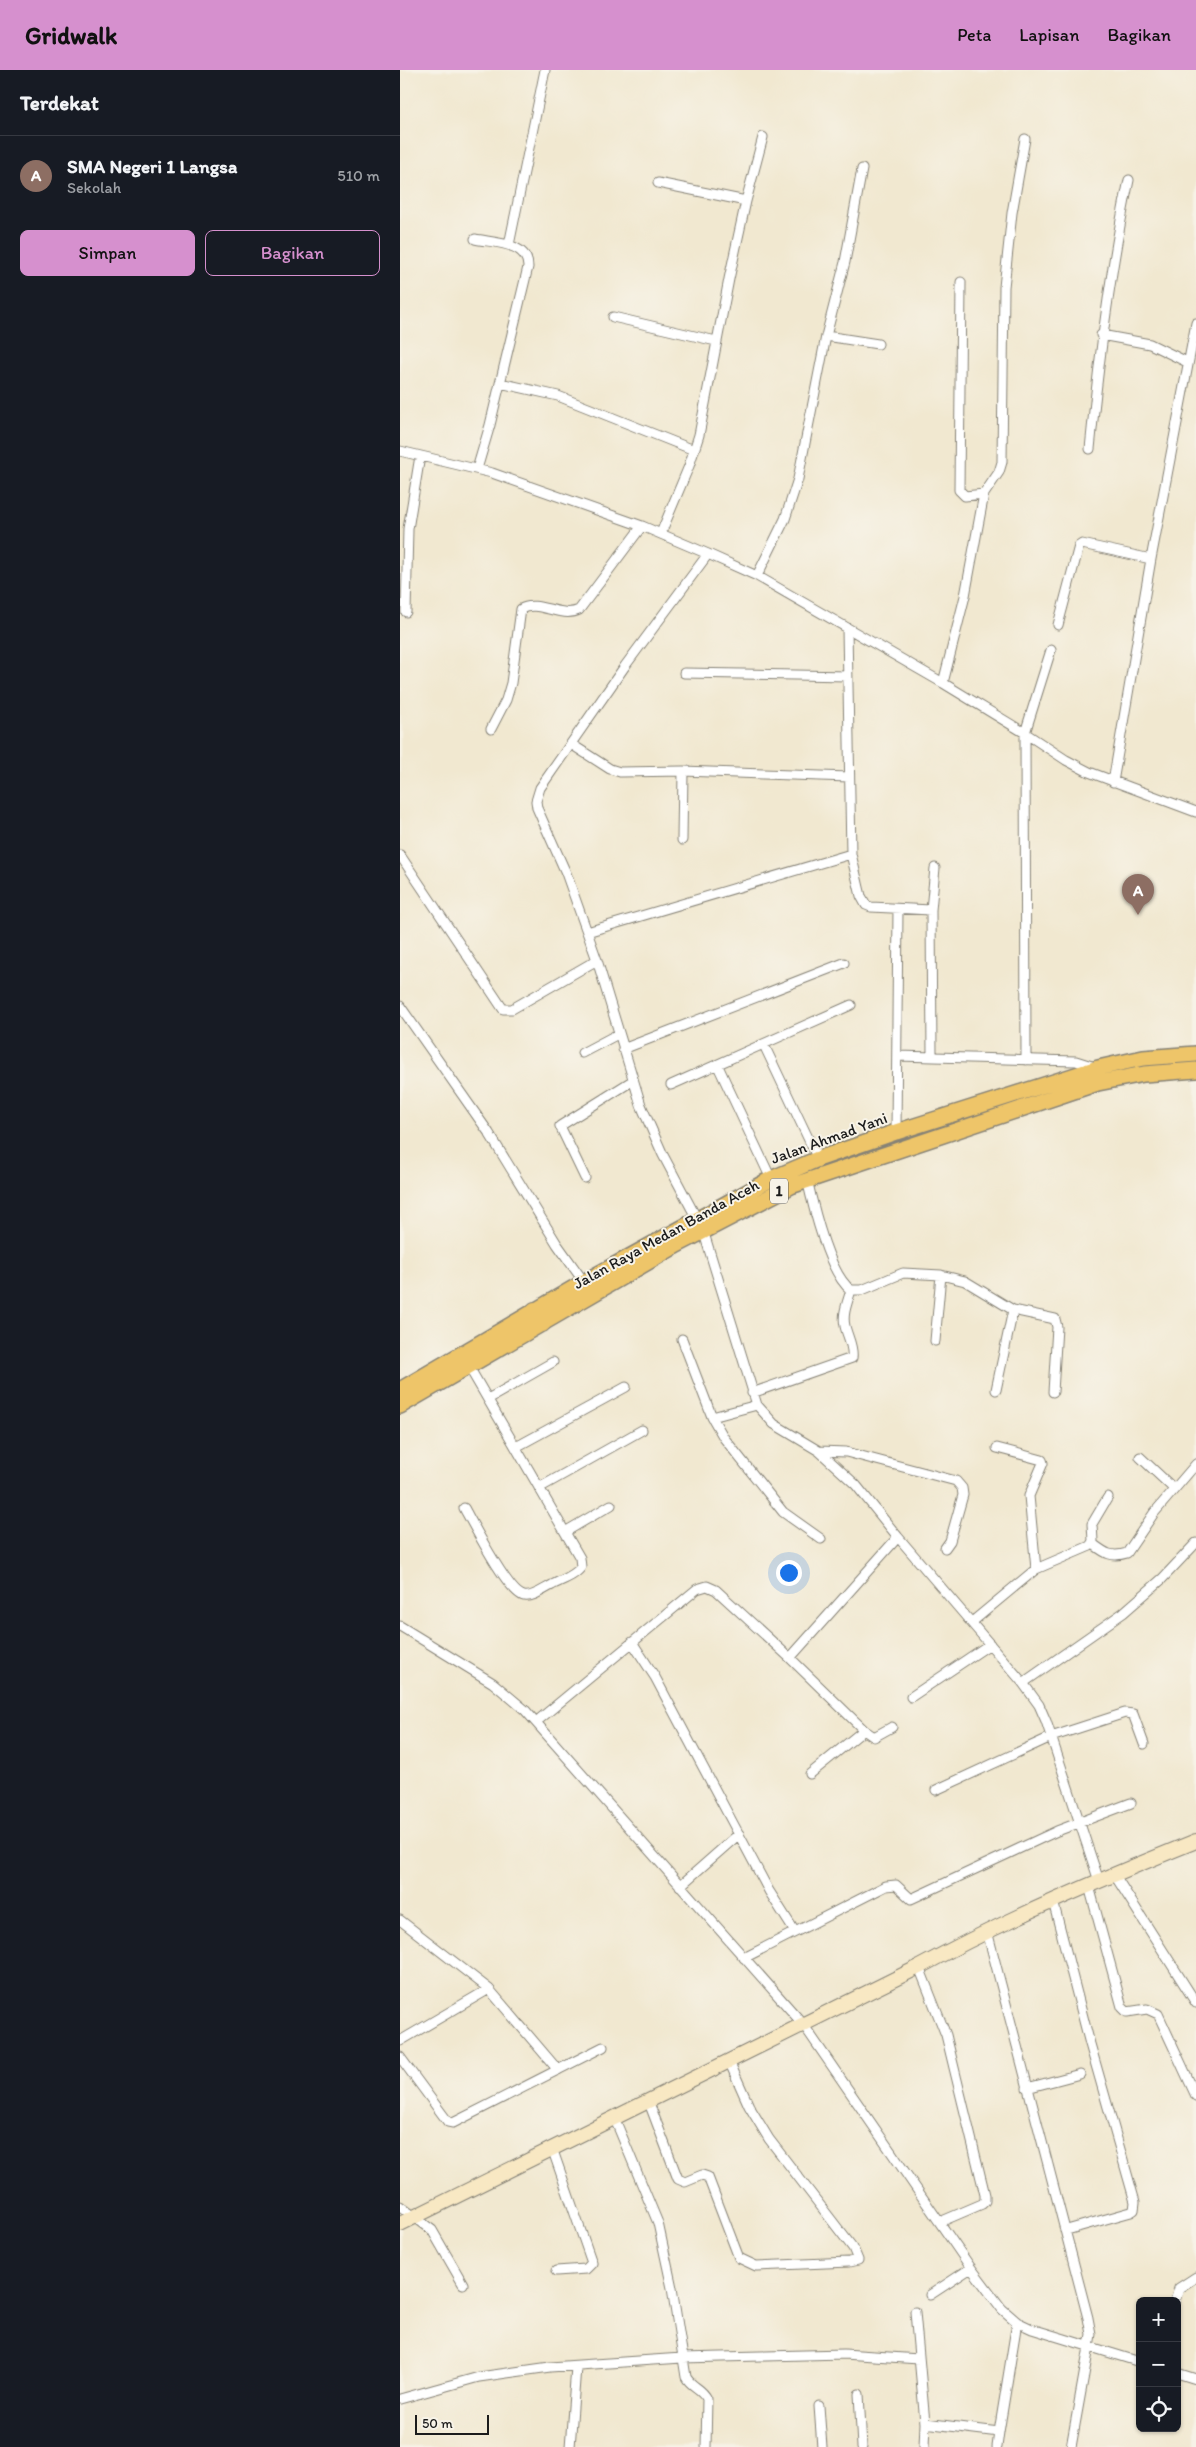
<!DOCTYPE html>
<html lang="id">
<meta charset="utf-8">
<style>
body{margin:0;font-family:Itim,sans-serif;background:#20242c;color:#f1f3f6}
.controls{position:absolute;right:15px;bottom:15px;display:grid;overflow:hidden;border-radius:8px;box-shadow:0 1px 4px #0004}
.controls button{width:45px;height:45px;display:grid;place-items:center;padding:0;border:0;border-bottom:1px solid #363941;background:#171b24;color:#f1f3f6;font:25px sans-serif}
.scale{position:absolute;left:15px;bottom:12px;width:74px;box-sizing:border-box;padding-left:5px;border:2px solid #1c1c1c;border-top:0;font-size:14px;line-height:18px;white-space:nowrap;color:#1c1c1c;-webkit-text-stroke:4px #f7f3e8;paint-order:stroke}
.you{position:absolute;left:388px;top:1502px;width:18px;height:18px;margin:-12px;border:4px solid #fff;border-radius:50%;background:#1a73e8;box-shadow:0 0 0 8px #1a73e833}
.badge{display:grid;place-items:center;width:32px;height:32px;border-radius:50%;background:#d690ce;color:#fff;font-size:16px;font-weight:700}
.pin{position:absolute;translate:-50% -41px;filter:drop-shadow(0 1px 2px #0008)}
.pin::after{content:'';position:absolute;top:26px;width:18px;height:15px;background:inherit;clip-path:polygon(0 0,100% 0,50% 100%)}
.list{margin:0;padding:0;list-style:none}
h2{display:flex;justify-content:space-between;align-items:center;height:65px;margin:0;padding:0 20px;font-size:21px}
h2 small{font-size:16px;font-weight:400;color:#9ea1a6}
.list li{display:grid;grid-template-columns:32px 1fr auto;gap:15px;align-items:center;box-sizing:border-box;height:80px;padding:0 20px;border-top:1px solid #363941}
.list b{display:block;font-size:19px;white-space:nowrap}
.list p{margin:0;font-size:16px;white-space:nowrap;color:#9ea1a6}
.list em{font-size:16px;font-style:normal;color:#9ea1a6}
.actions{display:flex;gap:10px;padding:15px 20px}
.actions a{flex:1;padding:11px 0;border:1px solid #d690ce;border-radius:8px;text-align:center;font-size:18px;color:#d690ce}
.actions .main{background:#d690ce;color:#111}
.icon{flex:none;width:28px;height:28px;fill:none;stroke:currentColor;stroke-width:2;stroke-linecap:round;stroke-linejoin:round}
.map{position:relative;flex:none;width:796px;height:2377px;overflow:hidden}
header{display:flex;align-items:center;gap:30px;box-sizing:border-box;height:70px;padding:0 25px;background:#d690ce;color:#111}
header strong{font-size:24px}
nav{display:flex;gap:28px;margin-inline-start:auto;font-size:18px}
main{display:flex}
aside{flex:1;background:#171b24}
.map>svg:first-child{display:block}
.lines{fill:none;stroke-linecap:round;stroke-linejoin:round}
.street-casing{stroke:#868276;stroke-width:11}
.secondary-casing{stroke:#868276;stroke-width:16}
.primary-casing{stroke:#868276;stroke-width:18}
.highway-casing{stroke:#868276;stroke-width:20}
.street{stroke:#fff;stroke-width:9}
.secondary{stroke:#f8e8c3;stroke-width:14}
.primary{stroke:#eec569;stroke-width:15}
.highway{stroke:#eec569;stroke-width:18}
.labels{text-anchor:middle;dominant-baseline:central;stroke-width:4;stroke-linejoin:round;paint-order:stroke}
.shield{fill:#f7f3e8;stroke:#5e5c59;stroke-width:1}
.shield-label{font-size:15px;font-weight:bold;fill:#1c1c1c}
.street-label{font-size:16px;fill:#1c1c1c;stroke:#f7f3e8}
</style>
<header>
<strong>Gridwalk</strong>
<nav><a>Peta</a><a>Lapisan</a><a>Bagikan</a></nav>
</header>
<main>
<aside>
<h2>Terdekat<small></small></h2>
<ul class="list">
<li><span class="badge" style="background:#8d6e63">A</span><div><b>SMA Negeri 1 Langsa</b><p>Sekolah</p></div><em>510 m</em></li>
</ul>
<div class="actions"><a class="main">Simpan</a><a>Bagikan</a></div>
</aside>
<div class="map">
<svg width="796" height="2377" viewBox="0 0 796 2377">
<rect width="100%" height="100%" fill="#f7f3e8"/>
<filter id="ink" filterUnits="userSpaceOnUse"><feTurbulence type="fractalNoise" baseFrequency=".02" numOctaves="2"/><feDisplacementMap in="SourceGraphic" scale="10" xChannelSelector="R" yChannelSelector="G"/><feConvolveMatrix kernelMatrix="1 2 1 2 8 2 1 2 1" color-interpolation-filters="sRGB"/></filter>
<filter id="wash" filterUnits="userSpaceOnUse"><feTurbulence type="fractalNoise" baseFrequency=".0096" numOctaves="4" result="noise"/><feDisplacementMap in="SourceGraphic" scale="20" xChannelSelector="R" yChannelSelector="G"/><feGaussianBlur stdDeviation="1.12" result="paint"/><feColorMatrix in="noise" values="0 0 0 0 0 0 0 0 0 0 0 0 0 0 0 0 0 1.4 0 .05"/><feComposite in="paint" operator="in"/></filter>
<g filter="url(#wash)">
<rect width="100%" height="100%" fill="#f1e8d0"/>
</g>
<g filter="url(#ink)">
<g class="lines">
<defs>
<path id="street" d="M258,113L346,131
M75,169C94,173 128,172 128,197L90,355L77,399
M109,175L145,0
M561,212L559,420L565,426L584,424
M213,247L316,271
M701,265L750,274L787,292
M426,266L478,274
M100,313L158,326L294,380
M690,379C699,288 710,199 729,110
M0,381L92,403L242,456L308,484L357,506L543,613L625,663L666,690L689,702L796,742
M261,463L289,396L299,365L329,209L346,131L363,67
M357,506L385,449L398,409L426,266L445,192L462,99
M6,542L8,459L20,386
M658,555L679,476L682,474L751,489
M447,558L451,784L461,826L466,835L471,837L531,840
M284,603L448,606
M543,613L565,526L584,424L599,402L602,392L604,217L612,143L625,69
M91,659L106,630L111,613L121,539C137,529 161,549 179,540L242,456
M171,674L210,699L220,702L283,701L449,707
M713,712L751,489L796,253
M282,770L283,701
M0,785L103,939H112L197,890
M187,862L451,784
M0,936L89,1063L157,1174L184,1212
M364,975L418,1089
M223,979L444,893
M182,983L218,964
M498,986L676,991L698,998
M532,986L531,840L535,798
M626,990L625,663L651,580
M318,996L373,1113
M271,1015L451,935
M496,1062L498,839
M185,1108L160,1056L232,1011
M407,1109C413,1136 429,1204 451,1220H462L503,1203L541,1205L565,1211L613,1240L655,1249L657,1257L653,1322
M297,1149L263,1085L241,1035L197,890L166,803L137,738L136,731L140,718L225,596L308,484
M303,1160L357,1335L374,1354L419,1381L456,1415L498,1467L623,1613L639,1635L646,1651L699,1811
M282,1269L312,1347L357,1335
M535,1271L541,1205
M596,1320L613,1240
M352,1323L452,1288C454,1277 447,1266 445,1256C442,1244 448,1231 451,1220
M88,1329L153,1292
M312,1347L324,1368L383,1442L421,1469
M116,1377L226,1317
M597,1378L642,1390L643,1393L629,1426L636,1499
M419,1381L446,1382L556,1411L562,1418L563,1425L550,1471L545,1478
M740,1387L773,1418
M139,1418L242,1360
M64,1438C73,1454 109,1524 124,1526C132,1528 144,1519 152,1515C161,1510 175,1506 181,1497L180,1488L69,1297
M165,1462L211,1435
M693,1474C705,1483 711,1488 727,1483L754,1443L796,1394
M572,1552L636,1499L690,1476L693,1471L692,1454L708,1427
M0,1556L93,1613L125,1640L403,1954L571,2198L602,2239L617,2252L632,2259L740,2292
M232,1572L255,1607L369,1821L395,1862
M390,1588L498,1467
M623,1613L723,1543L762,1509L796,1473
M511,1627L590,1574
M136,1652L297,1519L307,1516L316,1520L390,1588L464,1660L474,1667L492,1657
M410,1704L464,1660
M536,1720L651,1667L725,1643L733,1644L744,1674
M714,1804L796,1933
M280,1816L339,1764
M689,1816L722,1937L727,1942L747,1939L758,1944L796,2026
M653,1831L690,1974L735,2132L734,2140L731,2142L667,2160
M0,1850L89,1919L158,2000
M587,1861L688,2248L691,2264L689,2277L671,2377
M344,1888L486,1816L496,1815L511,1829L657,1761L731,1733
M519,1897L546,1965L585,2125V2131L582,2134L540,2152
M0,1971L89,1919
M0,1987L48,2052L53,2053L203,1977
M627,2018L680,2004
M248,2030L278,2109L285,2112L302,2105L308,2107L339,2188L356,2196L449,2192L458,2190L453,2178L369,2069L349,2036L329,1991
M214,2047L258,2153L272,2218L286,2307C291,2317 302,2318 307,2329L306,2377
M152,2078L192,2193L186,2199L156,2201
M0,2136L32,2160L63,2214
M530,2225L571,2198
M775,2231L779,2218L796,2207
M515,2242L525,2353
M777,2303L796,2309
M459,2324L462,2377
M0,2329L79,2307L150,2297L282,2288L444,2284L519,2289
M419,2336L422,2377
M170,2377L176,2297
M524,2377L525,2353L599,2362L617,2252
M597,2377L599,2362"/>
<path id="secondary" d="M0,2154L519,1897C608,1848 702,1809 796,1771"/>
<path id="primary" d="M0,1320L184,1212L371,1109L418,1089L496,1062L698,998L743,988L796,984
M0,1336L277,1175L391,1116L698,1013L744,1004L796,1000"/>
<path id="highway" d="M135,1241L142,1253"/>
</defs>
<use href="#street" class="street-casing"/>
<use href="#secondary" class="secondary-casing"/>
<use href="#primary" class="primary-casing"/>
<use href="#highway" class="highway-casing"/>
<use href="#street" class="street"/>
<use href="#secondary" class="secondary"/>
<use href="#primary" class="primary"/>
<use href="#highway" class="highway"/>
</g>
</g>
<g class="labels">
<rect class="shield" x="370" y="1108.5" width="18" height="25" rx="4"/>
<g class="shield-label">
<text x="379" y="1121">1</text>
</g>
<g class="street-label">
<text transform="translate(429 1068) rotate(-20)">Jalan Ahmad Yani</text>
<text transform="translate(266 1164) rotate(-29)">Jalan Raya Medan Banda Aceh</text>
</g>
</g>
</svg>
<div class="controls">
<button>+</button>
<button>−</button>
<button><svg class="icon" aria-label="locate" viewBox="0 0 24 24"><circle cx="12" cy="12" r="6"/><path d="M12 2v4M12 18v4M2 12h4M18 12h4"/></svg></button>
</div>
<div class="scale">50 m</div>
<div class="you"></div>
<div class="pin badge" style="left:738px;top:845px;background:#8d6e63">A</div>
</div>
</main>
